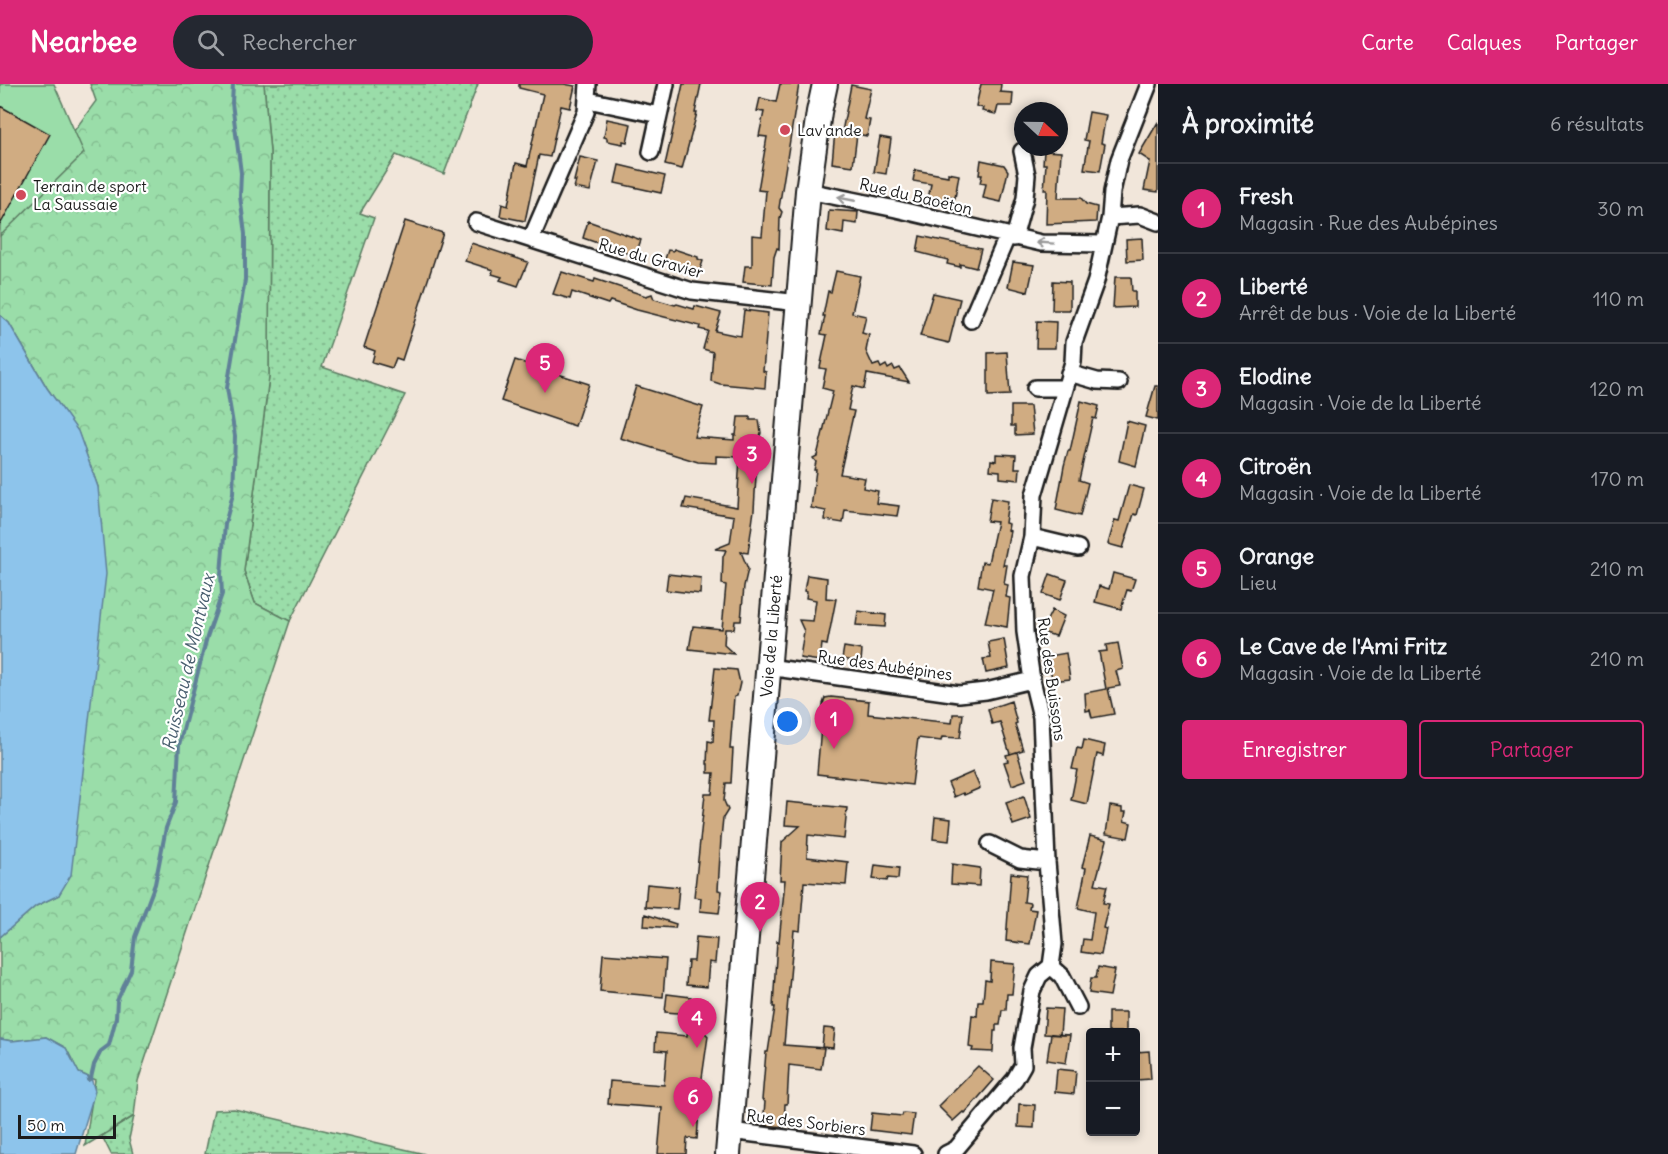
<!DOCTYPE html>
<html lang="fr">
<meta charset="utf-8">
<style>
body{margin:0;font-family:Delius,sans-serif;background:#242831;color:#f1f3f6}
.controls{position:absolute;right:18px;bottom:18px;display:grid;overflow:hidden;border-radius:6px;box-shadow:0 3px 9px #0003}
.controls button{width:54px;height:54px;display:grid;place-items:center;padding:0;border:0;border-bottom:2px solid #363941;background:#171b24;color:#f1f3f6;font:30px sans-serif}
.compass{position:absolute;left:1014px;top:18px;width:54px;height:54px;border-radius:50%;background:#171b24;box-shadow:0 3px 9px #0003;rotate:112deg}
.scale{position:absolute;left:18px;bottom:15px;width:98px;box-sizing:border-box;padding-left:6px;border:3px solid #1c1c1c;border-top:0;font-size:16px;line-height:21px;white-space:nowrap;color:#1c1c1c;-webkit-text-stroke:4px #fff;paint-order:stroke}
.you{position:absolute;left:788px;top:638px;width:21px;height:21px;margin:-15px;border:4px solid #fff;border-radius:50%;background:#1a73e8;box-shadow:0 0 0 9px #1a73e833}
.badge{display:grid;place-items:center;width:39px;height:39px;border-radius:50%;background:#db2777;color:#fff;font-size:20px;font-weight:700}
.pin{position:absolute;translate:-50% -50px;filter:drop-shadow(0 2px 3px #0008)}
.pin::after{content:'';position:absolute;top:32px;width:21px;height:18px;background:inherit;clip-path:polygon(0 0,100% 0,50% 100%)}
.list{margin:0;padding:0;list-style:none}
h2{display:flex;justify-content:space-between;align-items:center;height:78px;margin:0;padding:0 24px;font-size:26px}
h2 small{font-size:20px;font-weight:400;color:#9ea1a6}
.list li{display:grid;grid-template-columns:39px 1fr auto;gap:18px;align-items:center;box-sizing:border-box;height:90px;padding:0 24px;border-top:2px solid #363941}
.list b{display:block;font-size:22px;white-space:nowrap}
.list p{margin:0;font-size:20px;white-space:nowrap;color:#9ea1a6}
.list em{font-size:20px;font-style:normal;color:#9ea1a6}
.actions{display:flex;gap:12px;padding:18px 24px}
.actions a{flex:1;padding:14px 0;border:2px solid #db2777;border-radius:6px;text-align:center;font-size:21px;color:#db2777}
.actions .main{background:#db2777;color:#fff}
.icon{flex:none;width:33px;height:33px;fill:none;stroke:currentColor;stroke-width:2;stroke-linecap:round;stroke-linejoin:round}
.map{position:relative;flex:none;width:1158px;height:1070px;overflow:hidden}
header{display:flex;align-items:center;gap:36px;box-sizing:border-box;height:84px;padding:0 30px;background:#db2777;color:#fff}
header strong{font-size:28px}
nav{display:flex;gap:33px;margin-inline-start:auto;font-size:21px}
.search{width:420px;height:54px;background:#242831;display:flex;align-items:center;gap:15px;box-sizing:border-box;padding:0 21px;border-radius:33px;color:#9ea1a6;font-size:22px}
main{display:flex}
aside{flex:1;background:#171b24}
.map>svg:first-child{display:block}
.grass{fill:url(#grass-dots);stroke:#5b7c62;stroke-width:1.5}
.forest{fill:url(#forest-crowns);stroke:#5b7c62;stroke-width:1.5}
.pitch{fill:#9adda9;stroke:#5b7c62;stroke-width:1.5}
.water{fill:#8dc4eb;stroke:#608198;stroke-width:1.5}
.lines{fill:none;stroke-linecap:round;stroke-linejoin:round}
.stream{stroke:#608198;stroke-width:4}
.building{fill:#d0ac82;stroke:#1c1c1c;stroke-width:1.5}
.street-casing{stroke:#1c1c1c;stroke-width:20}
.primary-casing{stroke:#1c1c1c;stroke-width:28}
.street{stroke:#fff;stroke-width:15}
.primary{stroke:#fff;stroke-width:24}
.oneway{stroke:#999}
.poi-dot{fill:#d1495b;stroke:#fff;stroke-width:2}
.labels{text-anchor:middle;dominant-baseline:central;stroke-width:4.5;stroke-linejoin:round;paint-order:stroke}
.poi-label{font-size:16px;fill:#1c1c1c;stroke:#fff;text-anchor:start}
.street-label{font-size:16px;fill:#1c1c1c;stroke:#fff}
.water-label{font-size:18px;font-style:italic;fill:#495f6f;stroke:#fff}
</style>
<header>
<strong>Nearbee</strong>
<div class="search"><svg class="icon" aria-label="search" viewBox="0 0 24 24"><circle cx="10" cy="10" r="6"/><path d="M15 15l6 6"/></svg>Rechercher</div>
<nav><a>Carte</a><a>Calques</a><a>Partager</a></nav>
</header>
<main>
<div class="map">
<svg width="1158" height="1070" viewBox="0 0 1158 1070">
<defs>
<pattern id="grass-dots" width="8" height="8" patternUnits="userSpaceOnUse" patternTransform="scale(1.5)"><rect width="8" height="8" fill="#9adda9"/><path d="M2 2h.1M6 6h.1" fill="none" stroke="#84bd91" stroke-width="1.8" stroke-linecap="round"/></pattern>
<pattern id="forest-crowns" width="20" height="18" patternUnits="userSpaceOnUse" patternTransform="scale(1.5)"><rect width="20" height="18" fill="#9adda9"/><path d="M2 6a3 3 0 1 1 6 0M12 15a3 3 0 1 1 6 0" fill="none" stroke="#84bd91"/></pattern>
</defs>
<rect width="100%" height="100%" fill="#f1e6da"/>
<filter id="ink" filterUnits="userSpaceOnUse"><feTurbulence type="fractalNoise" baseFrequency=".0167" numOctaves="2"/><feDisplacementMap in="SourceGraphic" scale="12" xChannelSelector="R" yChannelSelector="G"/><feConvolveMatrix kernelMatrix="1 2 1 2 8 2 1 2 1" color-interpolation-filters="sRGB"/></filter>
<g filter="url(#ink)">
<path class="grass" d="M264,0H478L444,90L396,71L360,129L374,134L322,283L405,311L290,537L255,519L244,487L269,293L270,68Z
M234,1025L425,1070H205L214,1026Z
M134,1032L129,1055L133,1070H111L102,1052Z"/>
<path class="forest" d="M90,0H264L270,68L269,293L244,487L255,519L290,537L138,997L134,1032L85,1062L95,996L79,989L66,964L46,953L12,957L0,955V853L36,822L59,811L98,403L78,348L47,304L9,239L0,231V148L96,17Z"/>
<path class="pitch" d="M0,0H54L84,69L0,152Z"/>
<path class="water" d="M0,231L9,239L47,304L78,347L98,403L106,490L71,791L59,811L36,822L0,853Z
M46,953L66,964L79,989L91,994L95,1007L76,1070H0V955L12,957Z"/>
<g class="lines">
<path class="stream" d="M88,996L91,994L94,981L101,967L109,961L116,934L117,917L131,886L135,853L155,800L166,744L176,718L179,661L207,553L222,510L221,490L225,440L233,410L235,352L227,304L245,196V150L240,112L241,89L232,19L233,0"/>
</g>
<path class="building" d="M519,0H564L575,2L570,24L561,22L550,73L539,71L525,137L500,132L502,120L508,122L516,79L527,82L543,10L519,4Z
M683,0H701L695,29H697L682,85L665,81Z
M780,0H799L779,124L782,128L780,134L779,165L777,164L774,173L772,201L743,198L745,182H752V151L762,152L766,107L758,106L767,53L759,52L764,28L757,27L760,14L776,18Z
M981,0H1001L1000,8L1013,9L1012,22H998L996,30L982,27L983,24L976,22Z
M851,1L871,5L864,35L870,36L867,52L857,50L853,82L832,79L835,47L842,48Z
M0,22L50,50L0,141Z
M1089,28L1106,31L1101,59L1105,60L1100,87L1084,85L1089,57L1084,56Z
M607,35L631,40L627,58L623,57V60L607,57V54L604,53Z
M1158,38V108L1144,106L1150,77L1139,70Z
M880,53L891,55L886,90L874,88Z
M1044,67L1061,68L1058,114H1081L1086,120L1097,123L1096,138L1046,140L1047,106H1044L1046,80H1043Z
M580,73L598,77L590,107L574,104L576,97H574Z
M981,76L1004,81L1008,87L1001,118L983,114L986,100L980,99L982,91H979Z
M619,81L665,92L661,109L615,99Z
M915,86L948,92V89L959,91L955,114L944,112L943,118L928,115L931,100L913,97Z
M829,126L858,128L857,140L844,138L843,150L827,147Z
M405,137L443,149L402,276L396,274L392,284L372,278L375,267L364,263Z
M588,137L641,156L635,172L583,154Z
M920,152L981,165L976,184L960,180V183L947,180L948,176L917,168Z
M1142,154L1143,176L1127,177L1126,155Z
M471,159L528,178L518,202L500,196L502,193L492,190L493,186L465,177Z
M674,165L698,173V175L703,177L699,189L693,187V190L669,183L670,180L664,178L668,166L673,167Z
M1013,178L1034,181L1028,208L1008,203Z
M836,187L860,192L852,229L866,232L862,249L869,251L866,267L873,282L879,280L881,284L886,281L888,285L893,282L895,286L900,284L909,298L867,290L864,305L853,302L848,326L854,327L840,390L865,394L863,404L878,407L876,419L899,422L897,432L845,426L843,439L825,436L826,427L811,424L816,386H814L816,378L813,374L817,372L833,307L822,304L826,285L820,284L827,251L821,250L825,232H823L828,207L831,208Z
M562,188L594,198L595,195L646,212L652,210L654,215L675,221L677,220L694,225L695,222L721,229L715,247L734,251L741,252L744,226L768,229L763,287L766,288L765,304L720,300L711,297L713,268L703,265L708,247L699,245L700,242L637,226L610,217L608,220L572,208L570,215L553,210L560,191H561Z
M1115,193H1131L1132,207H1135V223L1113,224Z
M1053,197L1070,198V226H1052Z
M933,209L960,215L949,259L920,252Z
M1037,237L1056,238L1055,264H1036Z
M1007,268L1010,311L988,312V269Z
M515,276L589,300L575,342L501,317Z
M636,302L703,323L694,353L734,356V351H736L738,333H750V336H759L761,349L758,358L754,426L748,469L741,468L748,485L744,502L741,537H735L734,545H725L724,561L734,570L689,565L693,542L722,545L726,501L722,500L723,473L726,466L715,465L730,459L734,432L683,424L686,414L737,423L740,373L716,372V379L698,378L620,354Z
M1155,302H1158V336L1146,333Z
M1081,317L1099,322L1096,335L1093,334L1079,396L1088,399L1080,432L1056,426L1064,382L1068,367H1070Z
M1011,322H1030L1033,350L1015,351V342H1011Z
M1127,337L1145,342L1136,382L1119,377Z
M996,370L1016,371L1015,384H1020L1019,396L1000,394V387L990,386L991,376L996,377Z
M1129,401L1144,405L1137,431L1134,430L1123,464L1108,460L1115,436L1119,437Z
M991,414L1008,417L1005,439L1009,440L1008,446L1010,447L1003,481H1007L1004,500L1008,501L1006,513L1010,514L1007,543L985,539L993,505L978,502L982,478L988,479L997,438L987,437Z
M1113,489L1135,495L1131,507L1127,506L1121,525L1095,518L1099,502L1109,505Z
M668,490L701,494L700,510L666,506Z
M1050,490L1067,496L1060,516L1043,510Z
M807,491L827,494L826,514L836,515L827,561L822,560L820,577L800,574L804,547L799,536L813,537L816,516L806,514L807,508L804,507Z
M1052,526L1064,532L1056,552L1041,548Z
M858,527L886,531L885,543L856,541Z
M1004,555L1009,584L986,589L983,575L991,574L988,558Z
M1118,559L1123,585L1116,587L1120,602L1108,604L1114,630L1092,634L1090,626L1086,627L1085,609L1106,605L1099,568L1107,567L1106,561Z
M844,563L862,566L861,578L842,575Z
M1066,569L1070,595L1052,597L1049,572Z
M715,584L737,586L740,599L737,612L734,613L730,665H733L731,699H726L724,717L728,726L723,734L721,754L718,806L722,807L719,829L700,827L701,814L694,813L705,710H712L714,689H708V680H707L708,657L713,658L714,636H709Z
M831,613L869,617L868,630L952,639L953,630H963L960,654L942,653L941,657L918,654L912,701L817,690L823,620L825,614Z
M1011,617L1017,639L1015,640L1023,666L1010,670L1000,638L992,640L988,625Z
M1084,656L1105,661L1103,672L1097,670L1087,720L1071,716L1077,686L1072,685L1077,664L1082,665Z
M1017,668L1026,696L1012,701L1004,678L1008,677L1006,671Z
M973,688L980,704L964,711L963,709L954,713L948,699Z
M1024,712L1031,735L1013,741L1006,718Z
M787,718L847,724L844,755L808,751L807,773L848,778L846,801L804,798L800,847L794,846L784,961L824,964L821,985L789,981L787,1020H785L784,1043L763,1041L765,1018L762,1016L766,968H768L775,923H773L776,873L777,857L779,858L785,796H780L782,758L800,742L785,741Z
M1110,722L1122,724V728H1126L1124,737L1131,739L1128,754L1106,750Z
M935,733L951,735L949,757L933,755Z
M1090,752L1107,756L1095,800L1107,802L1103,819L1109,820L1103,844L1106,845L1101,871L1081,868L1083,855L1090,856L1094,828L1078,824L1086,784L1082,783Z
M952,780L980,784L979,802L951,800Z
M875,781L899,784L898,795L888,794L887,797L873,795Z
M1011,789L1027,791L1024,818L1030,819L1029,825L1036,826L1030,860L1006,857Z
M647,800L679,803L677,825L645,823Z
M645,830L676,840L675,844L644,842Z
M696,853L717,855L715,879L709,878L707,903L686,901L688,877H694Z
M603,870L666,875L663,913L600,907Z
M991,878L1015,880L1012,910H1007L1006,926H1002L1000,941H996V947H994L993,968L972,967L973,964L969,963L972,931L977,932L978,917H983L985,896L990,897Z
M1098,883L1115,886L1110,912L1089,909L1091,894H1096Z
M667,910L691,913L695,918L692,921L691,930L665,928Z
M1046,924L1062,925L1060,951L1044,950Z
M1108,928H1126V948H1108Z
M688,940L698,941L708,952L701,1001L692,1000L690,1026L699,1027L697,1055L687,1054L686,1070H658L662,1024L608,1020L610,997L664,1001L667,967L655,966L656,949L687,952Z
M824,944L835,945L833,964L822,963Z
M1051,950L1070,951L1066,979L1047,976Z
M1149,967L1151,995L1136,996V968Z
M978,982L994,996L965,1029L963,1028L953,1037L938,1022Z
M1057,985L1076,987L1074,1010L1055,1008Z
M1019,1020L1035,1021L1034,1044L1018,1043Z
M872,1029L902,1032L903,1029L914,1030L911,1051L870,1046Z"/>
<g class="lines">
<defs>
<path id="street" d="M588,16L659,31
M651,68L666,0
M808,107L896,125L1041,159L1103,160
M1110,133L1140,131L1158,138
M476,138L692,207L799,219
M1014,154L1025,114L1027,91L1022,67
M531,155L586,28L588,0
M971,236L1007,153
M1069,289L1097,297L1119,298
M1035,304H1064
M1032,453L1078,464
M768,583L959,610L986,607L1032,596
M990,760L1020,775L1047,778
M1078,923L1062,892L1051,882L1054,860L1047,778L1041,633L1032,596L1025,548L1023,492L1032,453L1034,411L1073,278L1074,258L1096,197L1110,133L1112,108L1119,76L1149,0
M730,1047L913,1070
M946,1070L956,1065L1015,995L1023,981L1022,964L1032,907L1039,892L1051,882"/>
<path id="primary" d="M728,1070L808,107L819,28L825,0"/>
</defs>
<use href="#street" class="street-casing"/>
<use href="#primary" class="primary-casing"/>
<use href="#street" class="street"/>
<use href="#primary" class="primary"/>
</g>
<defs><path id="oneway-shaft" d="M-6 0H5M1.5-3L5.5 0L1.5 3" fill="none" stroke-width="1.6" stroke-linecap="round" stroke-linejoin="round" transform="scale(1.5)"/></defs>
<g class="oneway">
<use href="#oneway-shaft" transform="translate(846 115) rotate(-169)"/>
<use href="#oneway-shaft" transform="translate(1045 159) rotate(-176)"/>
</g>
</g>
<g class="poi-dot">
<circle cx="785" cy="46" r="6"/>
<circle cx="21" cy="111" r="6"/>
</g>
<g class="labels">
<g class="poi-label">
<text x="797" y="46">Lav'ande</text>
<text x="33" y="102">Terrain de sport<tspan x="33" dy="18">La Saussaie</tspan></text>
</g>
<g class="street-label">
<text transform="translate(916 112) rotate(13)">Rue du Baoëton</text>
<text transform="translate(651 174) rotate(16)">Rue du Gravier</text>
<text transform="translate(771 552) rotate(-85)">Voie de la Liberté</text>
<text transform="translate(885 581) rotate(8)">Rue des Aubépines</text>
<text transform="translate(1052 595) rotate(82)">Rue des Buissons</text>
<text transform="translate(806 1038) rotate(7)">Rue des Sorbiers</text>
</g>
<g class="water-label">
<text transform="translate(188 578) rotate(-77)">Ruisseau de Montvaux</text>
</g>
</g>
</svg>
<div class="controls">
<button>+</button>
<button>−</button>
</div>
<svg class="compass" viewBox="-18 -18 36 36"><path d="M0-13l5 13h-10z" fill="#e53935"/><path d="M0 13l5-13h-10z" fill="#9ea1a6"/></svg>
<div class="scale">50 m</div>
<div class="you"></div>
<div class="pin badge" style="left:834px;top:665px">1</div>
<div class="pin badge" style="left:760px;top:848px">2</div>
<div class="pin badge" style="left:752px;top:400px">3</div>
<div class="pin badge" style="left:697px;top:964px">4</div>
<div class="pin badge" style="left:545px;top:309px">5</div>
<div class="pin badge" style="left:693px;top:1043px">6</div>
</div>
<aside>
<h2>À proximité<small>6 résultats</small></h2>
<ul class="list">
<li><span class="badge">1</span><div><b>Fresh</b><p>Magasin · Rue des Aubépines</p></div><em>30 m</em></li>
<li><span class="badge">2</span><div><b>Liberté</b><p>Arrêt de bus · Voie de la Liberté</p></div><em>110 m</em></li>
<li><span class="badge">3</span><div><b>Elodine</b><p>Magasin · Voie de la Liberté</p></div><em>120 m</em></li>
<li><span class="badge">4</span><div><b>Citroën</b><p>Magasin · Voie de la Liberté</p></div><em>170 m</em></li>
<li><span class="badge">5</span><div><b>Orange</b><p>Lieu</p></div><em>210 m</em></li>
<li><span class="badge">6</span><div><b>Le Cave de l'Ami Fritz</b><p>Magasin · Voie de la Liberté</p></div><em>210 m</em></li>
</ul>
<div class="actions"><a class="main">Enregistrer</a><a>Partager</a></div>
</aside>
</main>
